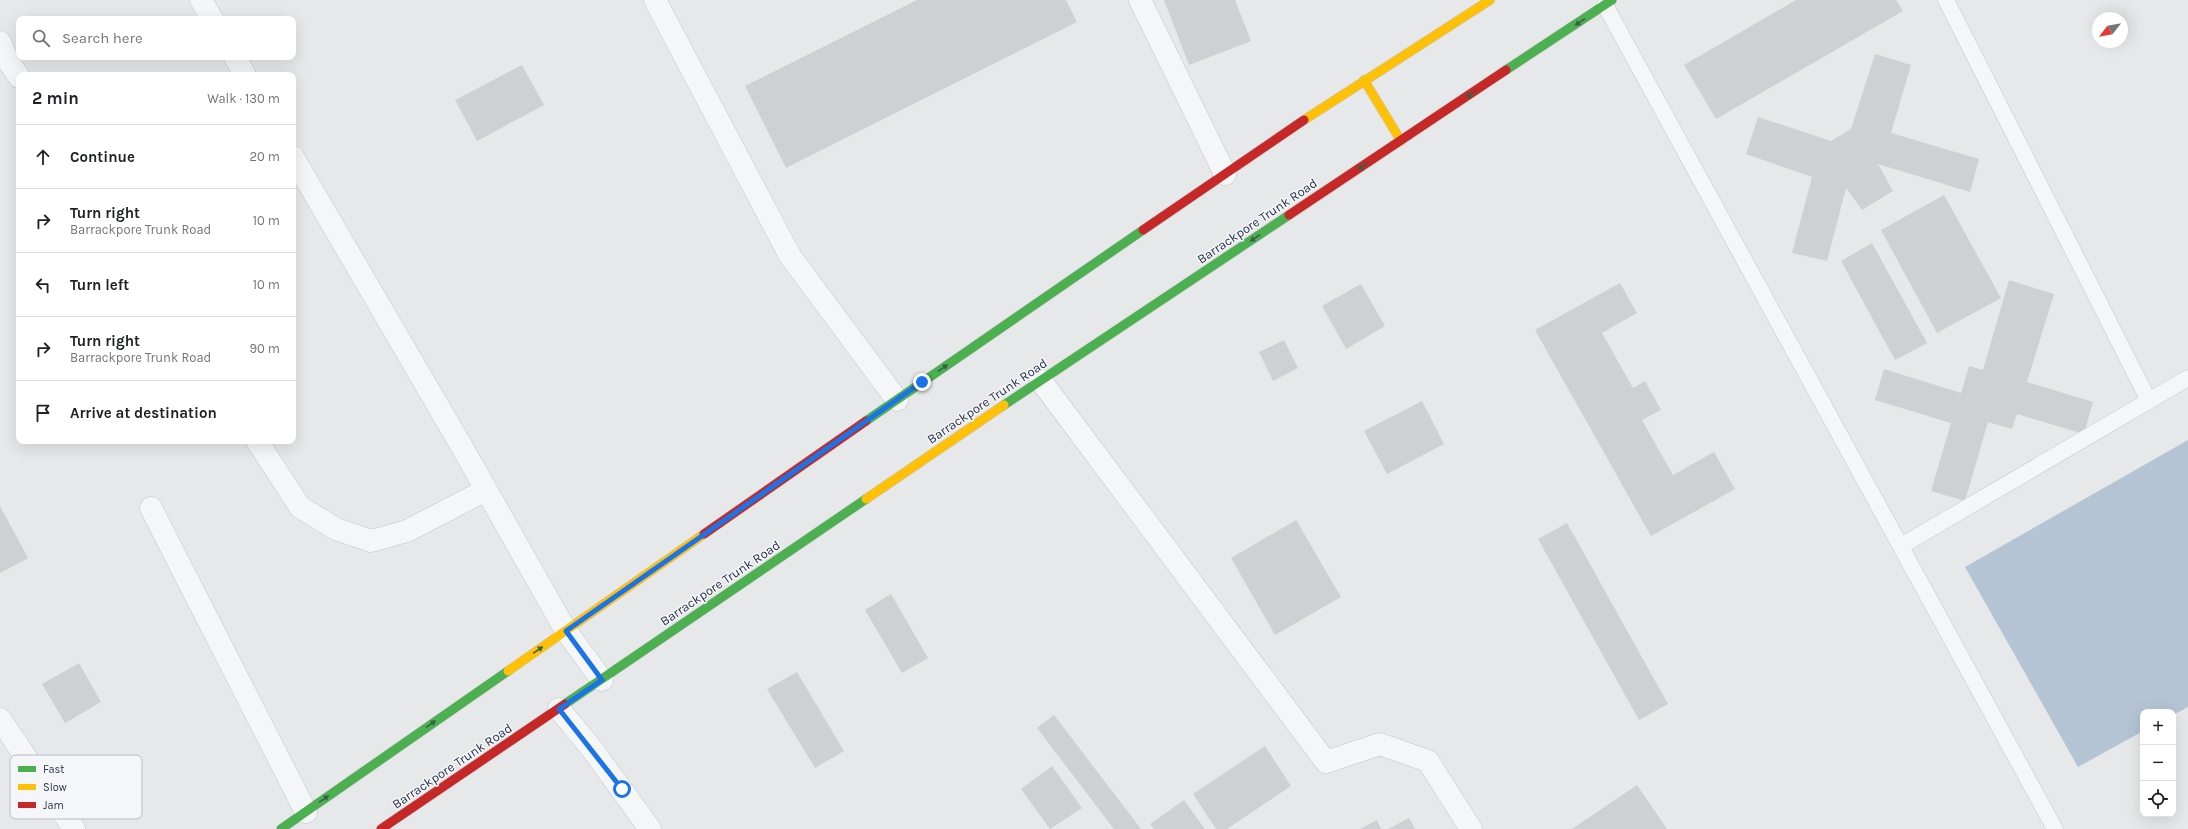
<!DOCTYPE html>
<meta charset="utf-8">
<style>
body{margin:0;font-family:Karla,sans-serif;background:#f2f2f2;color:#202124}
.controls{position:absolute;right:12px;bottom:12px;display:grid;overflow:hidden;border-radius:8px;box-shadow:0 4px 16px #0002}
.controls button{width:36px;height:36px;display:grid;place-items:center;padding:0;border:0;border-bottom:1px solid #e0e0e0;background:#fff;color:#202124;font:20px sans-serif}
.compass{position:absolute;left:2092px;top:12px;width:36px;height:36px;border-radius:50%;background:#fff;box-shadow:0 4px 16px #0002;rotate:239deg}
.stop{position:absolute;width:12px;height:12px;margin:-9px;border:3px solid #1a73e8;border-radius:50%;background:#fff}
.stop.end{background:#1a73e8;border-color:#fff;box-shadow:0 1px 4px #0008}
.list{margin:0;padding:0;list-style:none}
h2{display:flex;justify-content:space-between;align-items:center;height:52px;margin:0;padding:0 16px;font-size:17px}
h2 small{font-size:13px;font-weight:400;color:#757577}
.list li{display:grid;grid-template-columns:26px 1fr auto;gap:12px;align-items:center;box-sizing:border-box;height:64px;padding:0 16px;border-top:1px solid #e0e0e0}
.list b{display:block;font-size:15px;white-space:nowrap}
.list p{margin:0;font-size:13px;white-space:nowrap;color:#757577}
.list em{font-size:13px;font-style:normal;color:#757577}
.icon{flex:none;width:22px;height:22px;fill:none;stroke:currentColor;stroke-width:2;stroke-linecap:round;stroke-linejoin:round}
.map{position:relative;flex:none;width:2188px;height:829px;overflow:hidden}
.search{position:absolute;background:#fff;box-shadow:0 4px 16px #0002;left:16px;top:16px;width:280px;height:44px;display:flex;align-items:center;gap:10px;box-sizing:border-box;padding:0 14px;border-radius:8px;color:#757577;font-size:15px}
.panel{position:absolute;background:#fff;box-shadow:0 4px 16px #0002;left:16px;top:72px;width:280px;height:372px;border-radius:8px}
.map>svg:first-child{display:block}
.water{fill:#b4c4d5}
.building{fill:#ced0d3}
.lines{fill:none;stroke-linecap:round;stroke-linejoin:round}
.lane-casing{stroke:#c4c6c8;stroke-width:17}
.street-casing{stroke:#c4c6c8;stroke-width:23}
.fast-casing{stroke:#c2c5c8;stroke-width:10}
.slow-casing{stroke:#c2c5c8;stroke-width:10}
.jam-casing{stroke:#c2c5c8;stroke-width:10}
.lane{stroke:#f5f6f7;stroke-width:16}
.street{stroke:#f5f6f7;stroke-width:22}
.fast{stroke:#4caf50;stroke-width:9}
.slow{stroke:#ffc107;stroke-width:9}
.jam{stroke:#c62828;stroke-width:9}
.oneway{fill:#375f49}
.route{stroke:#1a73e8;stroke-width:5}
.labels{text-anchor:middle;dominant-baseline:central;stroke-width:3;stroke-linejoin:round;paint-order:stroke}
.street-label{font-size:13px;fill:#2b3445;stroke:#f4f6f9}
.key{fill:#f4f6f9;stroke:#b8bcc3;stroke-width:1}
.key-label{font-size:11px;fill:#2b3445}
</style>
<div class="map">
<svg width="2188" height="829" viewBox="0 0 2188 829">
<rect width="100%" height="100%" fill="#e6e8ea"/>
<path class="water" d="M2188,440V707L2173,715V712H2143V731L2078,767L1965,567Z"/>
<path class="building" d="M917,0H1066L1077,22L786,168L745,86Z
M1164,0H1235L1251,41L1189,65Z
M1796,0H1896L1903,11L1716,119L1684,65Z
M1875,54L1911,65L1891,133L1979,159L1970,192L1878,164L1893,191L1862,210L1846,188L1827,261L1792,253L1812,177L1746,154L1758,117L1831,141L1851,129Z
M522,65L544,105L477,141L455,100Z
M1944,195L2001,298L1937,333L1881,230Z
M1872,243L1927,343L1895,360L1841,261Z
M2009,280L2054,294L2027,382L2093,402L2084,434L2017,414L2012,429L1988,422L1965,501L1931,491L1951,423L1875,400L1884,369L1961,393L1969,366L1983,370Z
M1620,283L1637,313L1602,333L1633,388L1645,381L1661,410L1642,420L1673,475L1714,452L1735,489L1651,536L1535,330Z
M1361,284L1385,326L1346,349L1322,306Z
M1284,340L1298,368L1273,381L1259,352Z
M1422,401L1444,444L1387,474L1364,431Z
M0,506L28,558L0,573Z
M1296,520L1341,597L1275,635L1231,558Z
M1567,523L1668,704L1639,720L1538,539Z
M891,594L928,658L902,673L865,610Z
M79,663L101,702L65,723L42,684Z
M797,672L844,751L815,768L767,689Z
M1054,715L1141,829H1114L1037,728Z
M1265,746L1291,786L1227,829H1216L1193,794Z
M1052,766L1082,808L1050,829L1021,789Z
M1637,785L1667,829H1572Z
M1184,800L1205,829H1154L1150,824Z
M1409,818L1415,829H1388Z
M1377,820L1381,829H1360Z"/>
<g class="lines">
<defs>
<path id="lane" d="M1946,0L2149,401
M1605,5L2055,829
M1901,546L2188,378"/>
<path id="street" d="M201,0L212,19
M655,0L790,256L897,400
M1140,0L1225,174
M0,42L7,59L19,77
M235,57L245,75
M293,157L462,447L566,631L602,680
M1041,381L1326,762L1380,744L1428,761L1471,829
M257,441L300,507L336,529L371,541L407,531L486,490
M151,508L306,812
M559,709L592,749L650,829
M0,719L74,829"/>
<path id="fast" d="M1506,70L1612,0
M1004,405L1289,215
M866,421L1143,230
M565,704L866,499
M281,829L508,671"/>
<path id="slow" d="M1364,80L1401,141
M1304,120L1490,0
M866,499L1004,405
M508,671L704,534"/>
<path id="jam" d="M1289,215L1506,70
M1143,230L1304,120
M704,534L866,421
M381,829L565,704"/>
</defs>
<use href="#lane" class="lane-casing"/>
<use href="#street" class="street-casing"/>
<use href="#fast" class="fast-casing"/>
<use href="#slow" class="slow-casing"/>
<use href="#jam" class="jam-casing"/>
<use href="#lane" class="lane"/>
<use href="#street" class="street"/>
<use href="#fast" class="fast"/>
<use href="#slow" class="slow"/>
<use href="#jam" class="jam"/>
</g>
<defs><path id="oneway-solid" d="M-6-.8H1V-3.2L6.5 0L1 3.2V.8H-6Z"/></defs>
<g class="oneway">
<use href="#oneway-solid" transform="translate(1580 22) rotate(146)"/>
<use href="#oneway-solid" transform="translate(1471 94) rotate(146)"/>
<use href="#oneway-solid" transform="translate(1363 166) rotate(146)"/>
<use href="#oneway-solid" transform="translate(1255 238) rotate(146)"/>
<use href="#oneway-solid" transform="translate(943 368) rotate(-34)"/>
<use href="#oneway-solid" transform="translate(538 650) rotate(-35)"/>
<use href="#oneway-solid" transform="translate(431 724) rotate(-35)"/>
<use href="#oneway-solid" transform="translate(324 799) rotate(-35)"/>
</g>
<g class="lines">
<path class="route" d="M622,789L559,709L602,680L566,631L922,382"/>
</g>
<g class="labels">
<g class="street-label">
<text transform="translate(1257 221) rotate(-34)">Barrackpore Trunk Road</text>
<text transform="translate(987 401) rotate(-34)">Barrackpore Trunk Road</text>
<text transform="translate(720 583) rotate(-34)">Barrackpore Trunk Road</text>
<text transform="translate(452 766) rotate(-34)">Barrackpore Trunk Road</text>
</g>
</g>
<rect x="10" y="755" width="132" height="64" rx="6" class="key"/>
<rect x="18" y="766" width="18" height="6" fill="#4caf50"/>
<rect x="18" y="784" width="18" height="6" fill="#ffc107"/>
<rect x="18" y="802" width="18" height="6" fill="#c62828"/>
<g class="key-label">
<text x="43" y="773">Fast</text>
<text x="43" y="791">Slow</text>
<text x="43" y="809">Jam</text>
</g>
</svg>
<div class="controls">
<button>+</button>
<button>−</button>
<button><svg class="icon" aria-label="locate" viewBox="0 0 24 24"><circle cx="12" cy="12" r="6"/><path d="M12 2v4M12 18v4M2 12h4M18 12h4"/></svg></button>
</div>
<svg class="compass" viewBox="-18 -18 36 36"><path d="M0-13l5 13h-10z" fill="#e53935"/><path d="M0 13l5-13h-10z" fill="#757577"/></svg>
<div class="stop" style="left:622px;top:789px"></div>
<div class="stop end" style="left:922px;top:382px"></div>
<div class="search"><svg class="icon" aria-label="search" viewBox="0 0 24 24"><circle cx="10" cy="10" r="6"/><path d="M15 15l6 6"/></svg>Search here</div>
<section class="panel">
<h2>2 min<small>Walk · 130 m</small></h2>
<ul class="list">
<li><svg class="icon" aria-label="ahead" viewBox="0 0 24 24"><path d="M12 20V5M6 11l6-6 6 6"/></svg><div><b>Continue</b></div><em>20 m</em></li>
<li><svg class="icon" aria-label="right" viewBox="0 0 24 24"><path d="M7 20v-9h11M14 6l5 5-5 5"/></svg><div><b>Turn right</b><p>Barrackpore Trunk Road</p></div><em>10 m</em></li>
<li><svg class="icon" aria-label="left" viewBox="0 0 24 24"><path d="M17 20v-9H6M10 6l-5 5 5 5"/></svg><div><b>Turn left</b></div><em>10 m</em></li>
<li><svg class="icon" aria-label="right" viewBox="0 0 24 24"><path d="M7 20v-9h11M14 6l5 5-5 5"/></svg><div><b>Turn right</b><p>Barrackpore Trunk Road</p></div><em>90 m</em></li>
<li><svg class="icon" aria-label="arrive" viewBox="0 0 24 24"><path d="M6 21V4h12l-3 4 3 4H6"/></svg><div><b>Arrive at destination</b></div></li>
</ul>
</section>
</div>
